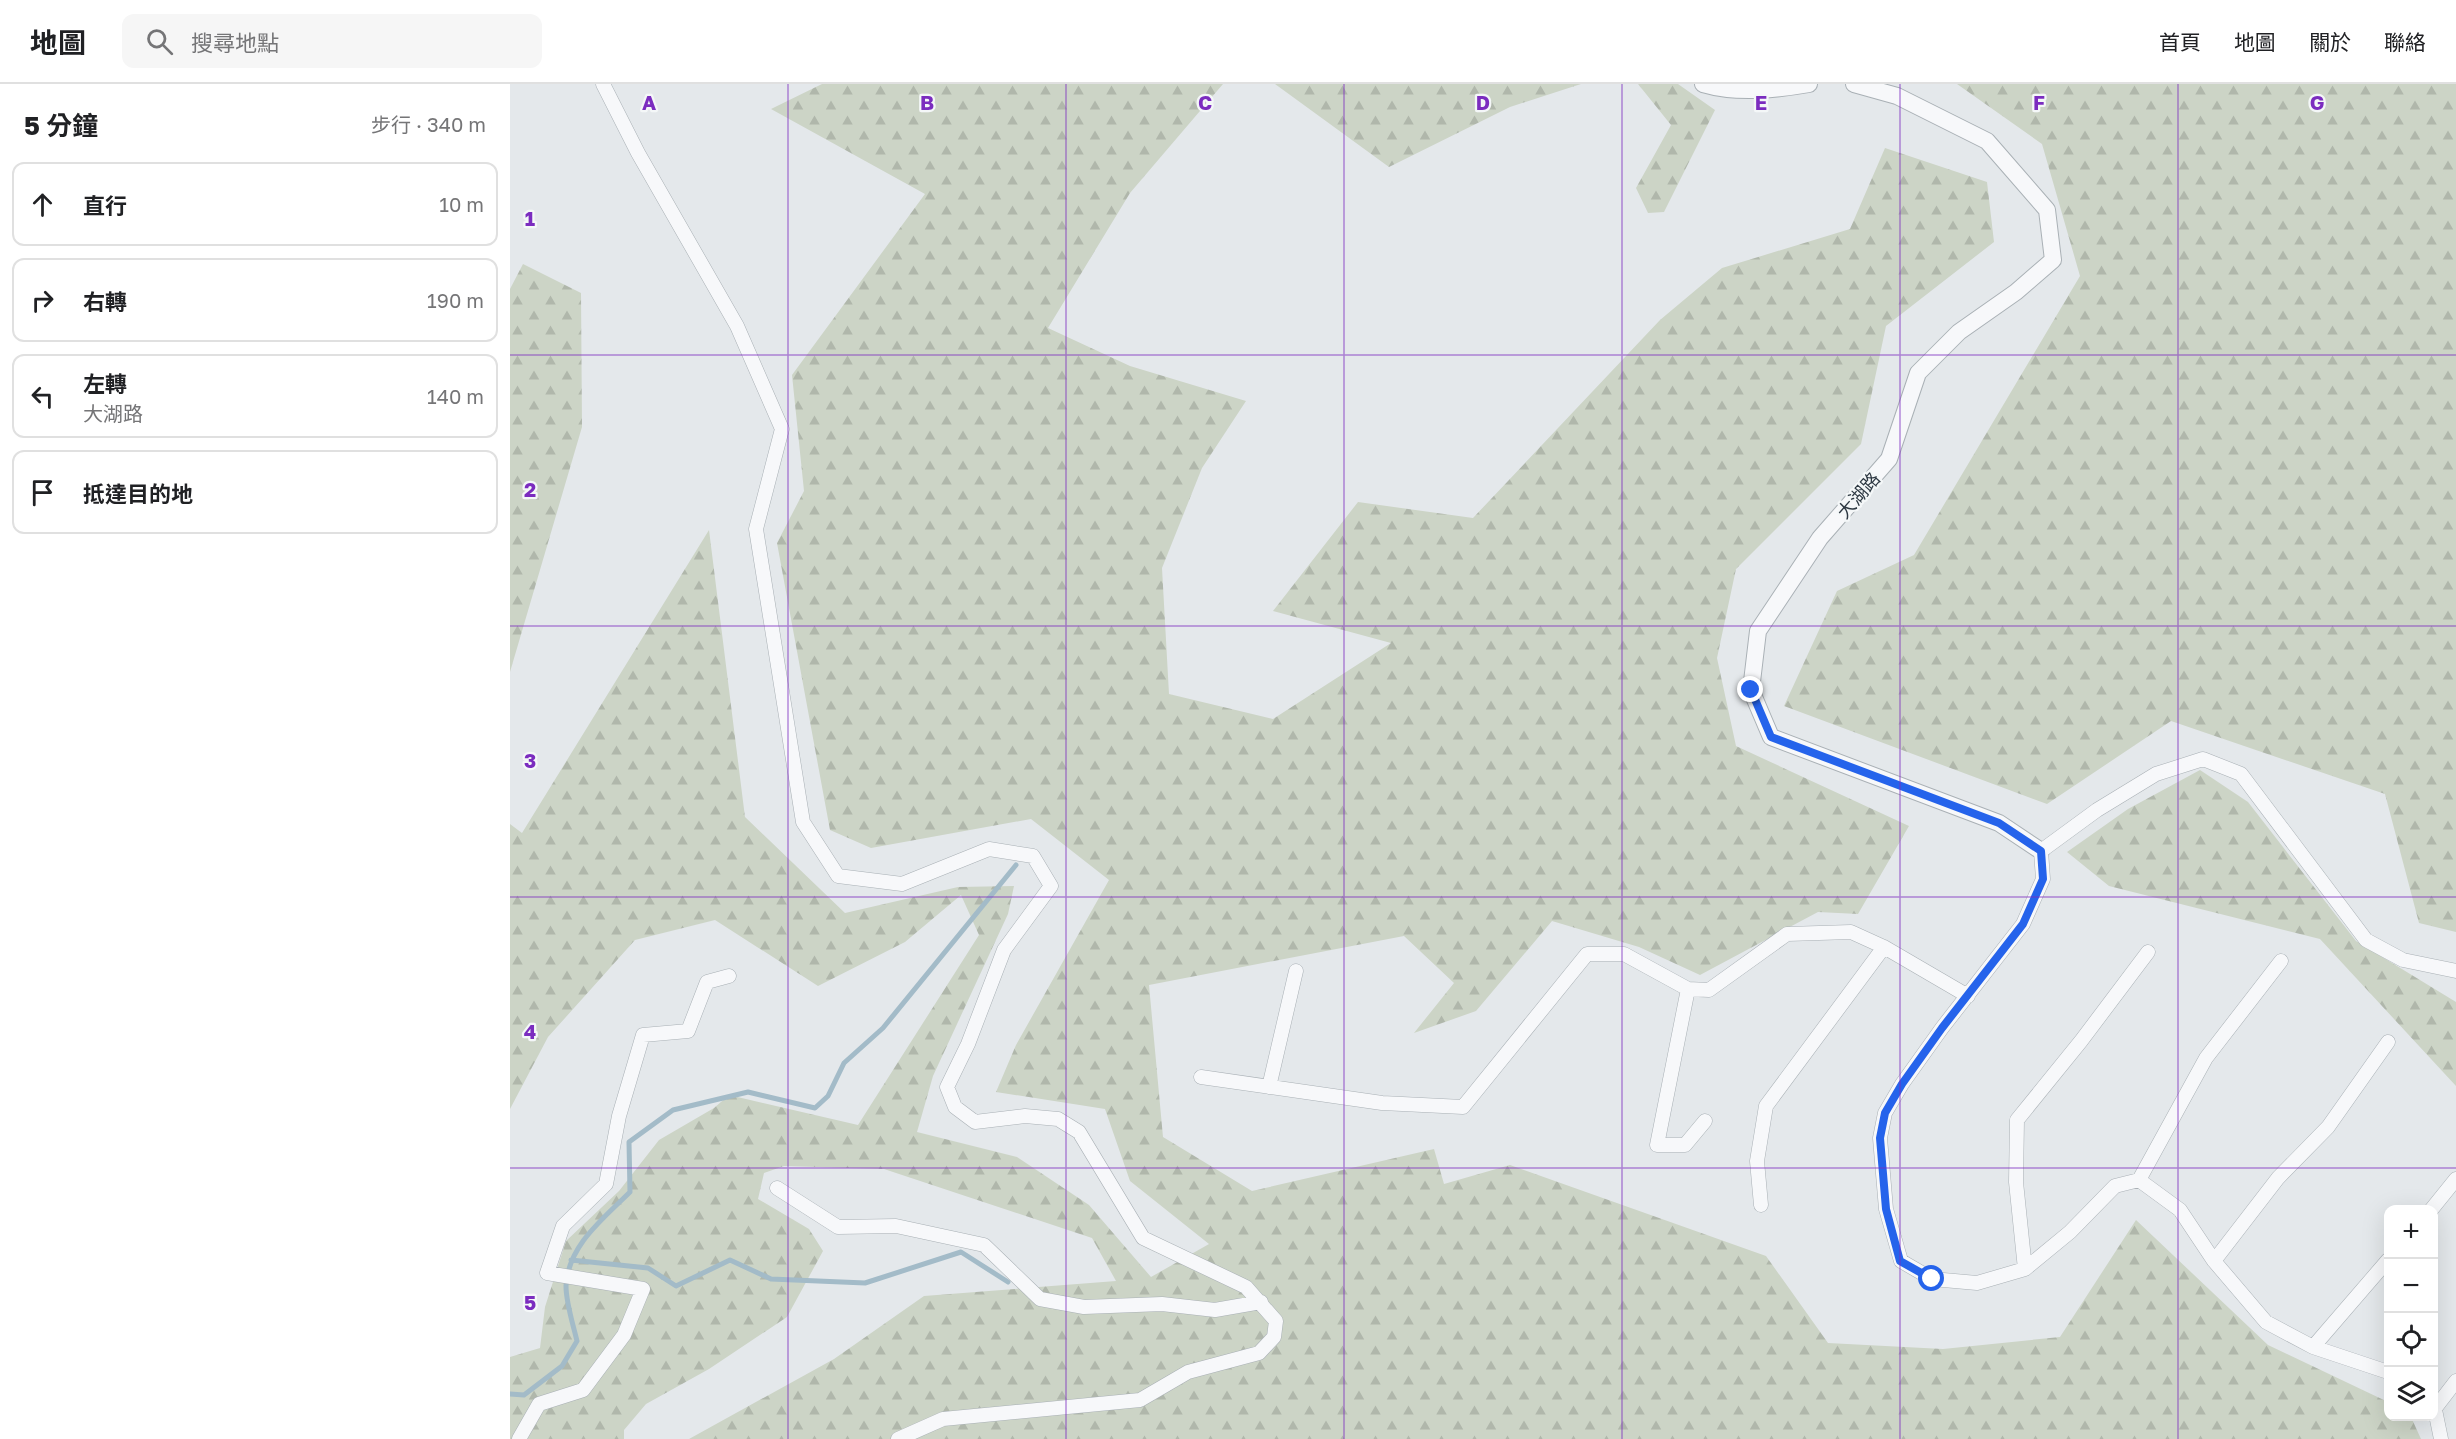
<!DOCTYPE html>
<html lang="zh-TW">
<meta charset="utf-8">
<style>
body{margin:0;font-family:"Golos Text","Noto Sans TC",sans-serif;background:#f6f6f6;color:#202124}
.controls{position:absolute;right:18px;bottom:18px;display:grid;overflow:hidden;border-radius:12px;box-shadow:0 6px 24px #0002}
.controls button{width:54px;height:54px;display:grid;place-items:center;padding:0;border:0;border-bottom:2px solid #e0e0e0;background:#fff;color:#202124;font:30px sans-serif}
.stop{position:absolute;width:18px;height:18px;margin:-14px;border:4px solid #2563eb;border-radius:50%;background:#fff}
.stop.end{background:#2563eb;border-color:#fff;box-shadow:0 2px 6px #0008}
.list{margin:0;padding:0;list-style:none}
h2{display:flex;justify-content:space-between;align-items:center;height:78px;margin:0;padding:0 24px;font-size:26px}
h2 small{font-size:20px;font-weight:400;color:#757577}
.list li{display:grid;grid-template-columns:39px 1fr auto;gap:18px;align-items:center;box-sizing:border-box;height:84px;margin:0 12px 12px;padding:0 12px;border:2px solid #e0e0e0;border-radius:12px}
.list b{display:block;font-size:22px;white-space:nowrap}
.list p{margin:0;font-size:20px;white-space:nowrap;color:#757577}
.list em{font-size:20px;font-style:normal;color:#757577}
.icon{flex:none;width:33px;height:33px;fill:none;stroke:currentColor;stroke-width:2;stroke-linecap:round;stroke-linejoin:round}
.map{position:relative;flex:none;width:1946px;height:1355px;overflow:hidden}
header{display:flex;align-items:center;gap:36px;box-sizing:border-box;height:84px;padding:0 30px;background:#fff;border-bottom:2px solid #e0e0e0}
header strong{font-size:28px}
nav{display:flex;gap:33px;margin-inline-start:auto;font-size:21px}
.search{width:420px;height:54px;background:#f6f6f6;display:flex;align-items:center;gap:15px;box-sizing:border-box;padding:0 21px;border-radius:12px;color:#757577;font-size:22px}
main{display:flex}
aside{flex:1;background:#fff}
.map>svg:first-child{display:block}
.forest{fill:url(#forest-firs)}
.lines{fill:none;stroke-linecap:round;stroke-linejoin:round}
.stream{stroke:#a3bbc8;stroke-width:5}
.minor-casing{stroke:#a9b0b5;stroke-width:15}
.tertiary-casing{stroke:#a9b0b5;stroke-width:18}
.minor{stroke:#f7f8fa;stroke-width:14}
.tertiary{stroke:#f7f8fa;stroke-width:16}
.route{stroke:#2563eb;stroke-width:8}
.grid{fill:none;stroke:#7b2cbf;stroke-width:1.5;stroke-opacity:0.55}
.labels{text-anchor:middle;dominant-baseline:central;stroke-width:4.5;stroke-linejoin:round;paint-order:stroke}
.street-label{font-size:18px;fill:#2d3842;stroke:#f4f7f8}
.grid-label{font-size:20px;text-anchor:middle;font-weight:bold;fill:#7b2cbf;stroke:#f4f7f8;stroke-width:4.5;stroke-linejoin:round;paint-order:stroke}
</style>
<header>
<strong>地圖</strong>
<div class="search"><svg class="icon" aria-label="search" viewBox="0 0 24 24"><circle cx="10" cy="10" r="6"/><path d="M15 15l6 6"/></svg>搜尋地點</div>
<nav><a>首頁</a><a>地圖</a><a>關於</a><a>聯絡</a></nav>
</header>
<main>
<aside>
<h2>5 分鐘<small>步行 · 340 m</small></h2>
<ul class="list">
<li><svg class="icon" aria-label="ahead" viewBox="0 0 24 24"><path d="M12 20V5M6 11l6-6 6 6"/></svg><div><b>直行</b></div><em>10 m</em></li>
<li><svg class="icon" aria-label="right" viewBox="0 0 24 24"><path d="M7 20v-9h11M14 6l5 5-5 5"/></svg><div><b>右轉</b></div><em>190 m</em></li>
<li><svg class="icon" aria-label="left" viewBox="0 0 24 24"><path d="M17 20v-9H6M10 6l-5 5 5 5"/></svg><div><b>左轉</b><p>大湖路</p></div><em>140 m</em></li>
<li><svg class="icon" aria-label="arrive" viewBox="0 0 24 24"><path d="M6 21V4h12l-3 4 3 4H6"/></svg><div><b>抵達目的地</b></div></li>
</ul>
</aside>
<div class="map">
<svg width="1946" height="1355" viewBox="0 0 1946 1355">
<defs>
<pattern id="forest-firs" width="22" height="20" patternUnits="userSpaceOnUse" patternTransform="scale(1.5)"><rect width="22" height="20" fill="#ccd4c6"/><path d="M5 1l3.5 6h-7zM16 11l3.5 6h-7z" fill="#b0b7ab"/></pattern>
</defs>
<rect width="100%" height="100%" fill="#e4e8eb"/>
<path class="forest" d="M312,0H713L620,109L538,244L620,282L736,317L692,384L652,484L659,610L763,635L881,559L763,527L848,418L963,434L1150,236L1212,184L1340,145L1375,64L1477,98L1484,158L1376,242L1351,360L1226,485L1207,574L1226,662L1399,742L1348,830L1308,828L1190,891L1129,863L1042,837L966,927L904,949L944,899L894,852L639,901L653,1053L742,1107L924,1065L934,1100L1000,1081L1256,1172L1318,1259L1433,1265L1550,1253L1626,1136L1758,1261L1878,1318V1332L1901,1333L1911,1355H179L324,1275L414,1212L606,1197L582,1154L374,1085L274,1082L254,1089L248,1115L299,1145L313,1167L277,1233L199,1285L136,1320L114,1346V1355H0V1273L30,1264L35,1223L56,1157L109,1107L149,1056L204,1024L219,1011L348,1041L469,851L451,811L395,858L308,902L205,836L125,856L38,953L0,1025V740L12,749L199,446L235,733L335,829L448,803L504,802L498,830L423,992L407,1048L507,1073L579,1121L641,1193L699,1160L620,1097L595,1025L486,1008L506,961L599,796L521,735L361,764L320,746L267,459L294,407L282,291L415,110L261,25Z
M765,0H1071L1000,23L879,83Z
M1128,0H1168L1205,26L1154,128L1138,129L1126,104L1161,41Z
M1447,0H1946V848L1909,839L1875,710L1661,637L1537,720L1274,622L1327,507L1404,471L1570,192L1532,60Z
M13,180L71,209L72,343L0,588V205Z
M1690,686L1738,718L1846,857L1946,918V1002L1810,855L1599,802L1557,768L1618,725Z"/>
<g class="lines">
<path class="stream" d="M61,1176L138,1184L166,1202L220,1176L261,1195L355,1199L451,1168L498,1198
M0,1310L14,1311L52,1282L67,1257C63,1240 56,1219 56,1202C58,1161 94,1134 120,1108L119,1058L163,1026L238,1008L305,1024L318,1012L334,979L373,944L506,781"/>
<defs>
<path id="minor" d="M93,0L128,69L227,242L272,345L246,445L293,738L328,792L392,800L479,765L523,772L541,802L494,866L458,960L437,1003L445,1023L465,1038L515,1032L548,1035L569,1048L633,1154L736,1203L766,1237L764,1253L749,1269L678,1288L630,1316L433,1335L388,1355
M1178,905L1147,1061H1175L1195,1037
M691,993L872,1019L953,1023L1077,870H1114L1178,905L1199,906L1277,850L1341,848L1374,863L1458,912
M759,1003L786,887
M1629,1096L1696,974L1771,877
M267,1104L328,1143L386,1142L474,1161L530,1215L574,1223L652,1220L705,1226L751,1218
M1251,1121L1247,1077L1256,1022L1374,863
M1921,1126L1946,1095
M1704,1177L1768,1094L1818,1043L1878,958
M1515,1185L1506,1098L1507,1036L1571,957L1638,868
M1803,1263L1878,1176
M1878,1288L1803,1263L1756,1238L1704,1177L1670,1126L1629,1096L1605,1102L1560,1148L1515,1185L1467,1199L1422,1195L1391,1177L1376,1125L1370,1054L1375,1029L1392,1000L1432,944L1513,840L1533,795L1531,767L1587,726L1646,690L1693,675L1731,690L1856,856L1893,876L1946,887
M1924,1321L1931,1355
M1926,1323L1946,1297
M9,1355L29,1320L73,1306L114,1251L133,1205L37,1189L53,1142L96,1100L109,1032L133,951L178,947L197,898L219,892"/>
<path id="tertiary" d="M1193,0C1227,10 1264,6 1299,0
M1344,0L1387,12L1477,57L1537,126L1543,176L1506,208L1449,248L1408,289L1379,375L1310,454L1248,547L1241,606L1261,653L1489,739L1531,767"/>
</defs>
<use href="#minor" class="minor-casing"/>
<use href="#tertiary" class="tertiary-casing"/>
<use href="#minor" class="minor"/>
<use href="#tertiary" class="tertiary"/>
</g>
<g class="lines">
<path class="route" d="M1241,606L1261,653L1489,739L1531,767L1533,795L1513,840L1432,944L1392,1000L1375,1029L1370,1054L1376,1125L1390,1177L1422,1195"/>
</g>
<path class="grid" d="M278,0V1355M556,0V1355M834,0V1355M1112,0V1355M1390,0V1355M1668,0V1355M0,271H1946M0,542H1946M0,813H1946M0,1084H1946"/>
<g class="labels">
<g class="street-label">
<text transform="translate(1348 411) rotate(-49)">大湖路</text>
</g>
</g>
<g class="grid-label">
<text x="139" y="26">A</text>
<text x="417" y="26">B</text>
<text x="695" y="26">C</text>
<text x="973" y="26">D</text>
<text x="1251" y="26">E</text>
<text x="1529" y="26">F</text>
<text x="1807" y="26">G</text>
<text x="20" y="142">1</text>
<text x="20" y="413">2</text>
<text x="20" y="684">3</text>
<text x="20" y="955">4</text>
<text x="20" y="1226">5</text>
</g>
</svg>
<div class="controls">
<button>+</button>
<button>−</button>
<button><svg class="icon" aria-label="locate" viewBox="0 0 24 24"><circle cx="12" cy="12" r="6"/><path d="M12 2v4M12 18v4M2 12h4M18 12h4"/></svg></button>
<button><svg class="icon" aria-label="layers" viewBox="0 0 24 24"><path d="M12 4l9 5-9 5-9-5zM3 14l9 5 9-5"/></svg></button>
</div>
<div class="stop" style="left:1422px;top:1195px"></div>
<div class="stop end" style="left:1241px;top:606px"></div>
</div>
</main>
